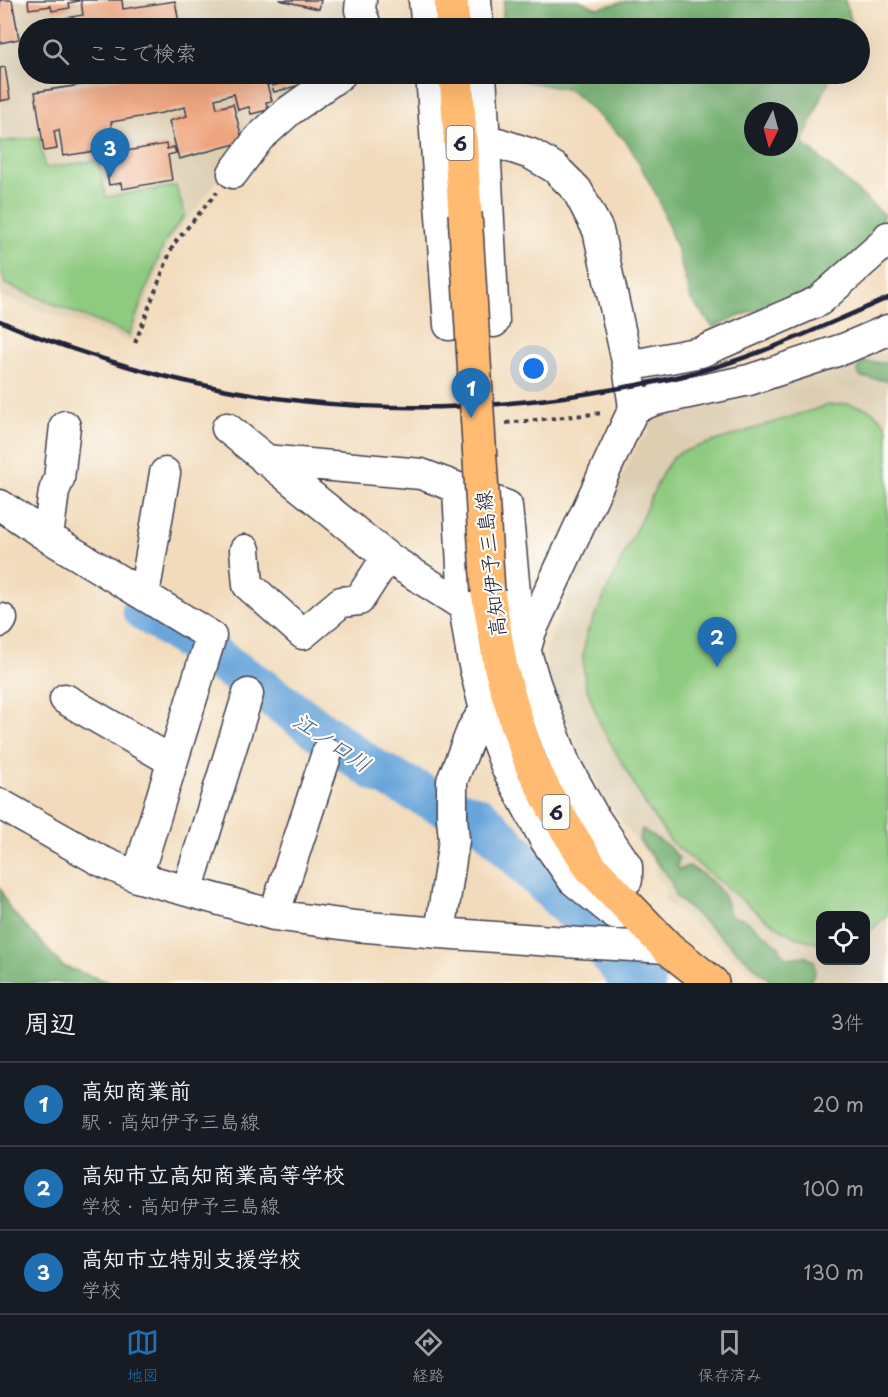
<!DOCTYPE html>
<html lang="ja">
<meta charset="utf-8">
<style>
body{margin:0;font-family:"Playpen Sans","Klee One",sans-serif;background:#20242c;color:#f1f3f6}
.controls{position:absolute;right:18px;bottom:18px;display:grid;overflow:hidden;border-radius:12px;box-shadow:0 6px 24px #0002}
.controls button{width:54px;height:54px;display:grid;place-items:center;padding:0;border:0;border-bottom:2px solid #363941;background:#171b24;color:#f1f3f6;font:30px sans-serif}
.compass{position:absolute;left:744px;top:102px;width:54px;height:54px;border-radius:50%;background:#171b24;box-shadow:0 6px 24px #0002;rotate:186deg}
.you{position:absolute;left:534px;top:369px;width:21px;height:21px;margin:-15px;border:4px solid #fff;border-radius:50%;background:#1a73e8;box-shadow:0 0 0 9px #1a73e833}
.badge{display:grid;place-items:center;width:39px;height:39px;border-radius:50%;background:#1f6fb2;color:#fff;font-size:20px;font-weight:700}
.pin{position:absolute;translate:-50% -50px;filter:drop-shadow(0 2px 3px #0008)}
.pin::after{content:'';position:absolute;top:32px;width:21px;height:18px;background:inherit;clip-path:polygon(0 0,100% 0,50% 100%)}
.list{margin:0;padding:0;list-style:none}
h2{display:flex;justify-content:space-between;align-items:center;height:78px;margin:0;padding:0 24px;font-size:26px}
h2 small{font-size:20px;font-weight:400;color:#9ea1a6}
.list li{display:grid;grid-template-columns:39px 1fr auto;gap:18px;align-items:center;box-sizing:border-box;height:84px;padding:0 24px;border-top:2px solid #363941}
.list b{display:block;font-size:22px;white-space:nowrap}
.list p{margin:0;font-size:20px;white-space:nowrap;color:#9ea1a6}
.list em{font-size:20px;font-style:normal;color:#9ea1a6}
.icon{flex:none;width:33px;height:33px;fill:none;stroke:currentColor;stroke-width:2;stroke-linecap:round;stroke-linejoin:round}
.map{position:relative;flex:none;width:888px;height:983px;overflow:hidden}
.search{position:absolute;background:#171b24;box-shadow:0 6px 24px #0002;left:18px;right:18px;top:18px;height:66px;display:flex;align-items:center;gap:15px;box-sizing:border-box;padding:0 21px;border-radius:33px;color:#9ea1a6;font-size:22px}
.sheet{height:330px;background:#171b24}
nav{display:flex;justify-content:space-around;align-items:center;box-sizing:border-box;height:84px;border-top:2px solid #363941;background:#171b24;font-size:16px;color:#9ea1a6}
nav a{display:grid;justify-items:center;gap:3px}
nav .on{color:#1f6fb2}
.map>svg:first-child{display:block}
.built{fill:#ddceb2;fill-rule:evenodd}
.green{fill:#8eca7f;stroke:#58765d;stroke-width:1.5}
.forest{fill:#72ae6e;stroke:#4a6854;stroke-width:1.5;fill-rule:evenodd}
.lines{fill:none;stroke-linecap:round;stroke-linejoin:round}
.river{stroke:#68a5da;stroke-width:42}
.building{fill:#eea57f}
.minor-casing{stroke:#413e4e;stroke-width:33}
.major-casing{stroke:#413e4e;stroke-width:36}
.path{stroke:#413e4e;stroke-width:4;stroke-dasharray:4.5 4.5;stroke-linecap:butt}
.minor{stroke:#fff;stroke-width:30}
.major{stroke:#ffbb71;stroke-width:33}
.rail{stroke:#22223b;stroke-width:4.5}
.major-bridge-casing{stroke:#413e4e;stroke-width:36;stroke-linecap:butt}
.major-bridge{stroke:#ffbb71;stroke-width:33}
.labels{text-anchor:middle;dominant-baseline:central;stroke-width:4.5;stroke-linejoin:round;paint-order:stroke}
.shield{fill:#fdfcf7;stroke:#646373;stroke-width:1.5}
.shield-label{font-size:20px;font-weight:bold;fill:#22223b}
.street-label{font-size:21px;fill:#22223b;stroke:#fdfcf7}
.water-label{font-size:22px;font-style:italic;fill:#425d83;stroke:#fdfcf7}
</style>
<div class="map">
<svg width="888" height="983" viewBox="0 0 888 983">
<rect width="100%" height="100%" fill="#fdfcf7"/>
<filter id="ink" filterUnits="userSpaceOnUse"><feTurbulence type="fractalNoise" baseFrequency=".0167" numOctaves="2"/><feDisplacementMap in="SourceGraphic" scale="12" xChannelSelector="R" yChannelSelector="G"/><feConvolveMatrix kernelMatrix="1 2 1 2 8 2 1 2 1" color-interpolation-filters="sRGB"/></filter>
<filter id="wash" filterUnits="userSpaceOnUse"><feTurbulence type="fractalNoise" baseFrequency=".008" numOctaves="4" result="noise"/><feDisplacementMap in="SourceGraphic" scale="24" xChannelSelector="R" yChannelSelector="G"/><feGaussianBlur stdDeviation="1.35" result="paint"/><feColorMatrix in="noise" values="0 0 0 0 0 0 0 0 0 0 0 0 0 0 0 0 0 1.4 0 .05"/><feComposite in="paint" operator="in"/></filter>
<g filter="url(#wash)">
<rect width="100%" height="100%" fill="#f2dbbc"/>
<path class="built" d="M0,0H351L356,28H28V74H331L256,130L169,244L132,342L0,296Z
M858,351L888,355V983H765L665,901V886L655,875V865L606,801L575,743L556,697L547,672L545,655L555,625L630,459L640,441L651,431L647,425L665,412ZM820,916H866V960H820Z"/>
<path class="green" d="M39,137L45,168L98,160L106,197L176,186L185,215L165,241L129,335L5,284L0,266V142Z
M848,404C869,408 875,410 888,428V914L866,935V916H820V944L793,936L764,918L671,842L647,807L601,726L585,683L583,658L586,635L664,470L673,457L681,452L828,405Z"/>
<path class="forest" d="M504,0H579L597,8L631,0H845L853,26L852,28H501Z
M496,74H832L802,142L884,215L854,276L819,301L785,298L713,327L691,300L677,250L658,198L627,142L570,90L496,76ZM753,111H789V147H753Z
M864,362L888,363V381L860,377L857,369Z
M642,829L668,846L679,858L677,866L679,870L688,866C701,872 720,886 725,899C728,906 727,909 732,917L743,918L779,946L781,952L786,958L805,956L814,961L815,972L809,983H773L675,896L670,879L639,840Z
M0,887L9,908L63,966L111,983H0Z"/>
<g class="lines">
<path class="river" d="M143,609L263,690L373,769L443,805L480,818L584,922L625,973L644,983"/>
</g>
<g id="blocks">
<path class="building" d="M0,0H12L19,39L0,43Z
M28,0H79V1L69,3L70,8L52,11L51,6L29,9Z
M81,0H122L123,9L175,1L180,28H33L32,24L83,15Z
M279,0H321L319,9Z
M5,67L10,99L0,101V68Z
M126,74H307L267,85L272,101L266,102L268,110L251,114L249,107L238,110L234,94L215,99L217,108L233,104L243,142L179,159L169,121L187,116L185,107L162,113L111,122L115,148L63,156L59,130L54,131L57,149L44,151L35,92L126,78Z
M306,76L308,83L274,92L272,86Z
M166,144L167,149L174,147L176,153L168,155L172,180L122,189L121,183L109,185L103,155Z"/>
</g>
</g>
<g filter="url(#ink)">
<use href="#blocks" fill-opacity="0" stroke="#413e4e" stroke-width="1.5"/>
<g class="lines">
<defs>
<path id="minor" d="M361,0L360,10L367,28
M424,0L427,28
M476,0L478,28
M431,74L443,244L490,240L485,144
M481,74L485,144L498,143L531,154L555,168L577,190L598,230L628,366L634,408
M233,173L259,138L289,111L341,74
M490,240L494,322
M443,244L449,325
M628,366L701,352L819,301L884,243L888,237
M227,428L387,557L464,606
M265,460L421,474L507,506L518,625L535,683L565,764L594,817L627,866V880L610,887
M458,489L464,606L472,657L485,710L507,769L545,840L573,880L615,914H624
M0,505L48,537L211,636L137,877
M48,537L54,491L59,479L65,426
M245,550L248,585L303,634L341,602L359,600L387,557
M144,595L165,473
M0,622L2,619
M525,652L531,631L634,408L655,400L749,380L846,348L888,330
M65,699L172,761
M0,804L99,860L137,877L274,915L355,926L440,933L580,943L668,948
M187,891L248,694
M274,915L327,753
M440,933L454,840L452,817V781L473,728L485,710"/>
<path id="major" d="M451,0L453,28
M456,74L465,213
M488,592L501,669L517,724L532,766L553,807L591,868L668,948L712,983"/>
</defs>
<use href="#minor" class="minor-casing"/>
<use href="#major" class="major-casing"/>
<path class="path" d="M135,343L173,245L217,192
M506,423L603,413"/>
<use href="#minor" class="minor"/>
<use href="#major" class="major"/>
<path class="rail" d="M0,321C42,340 86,354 130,367C284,411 433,418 591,393C632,386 673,379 712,368C773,350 830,323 888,298"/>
<defs>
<path id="major-bridge" d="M465,213L488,592"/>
</defs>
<use href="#major-bridge" class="major-bridge-casing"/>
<use href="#major-bridge" class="major-bridge"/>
</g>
</g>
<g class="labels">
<g class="shield">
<rect x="446.5" y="126" width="27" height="34" rx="4.5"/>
<rect x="542.5" y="795" width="27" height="34" rx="4.5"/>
</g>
<g class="shield-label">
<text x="460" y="143">6</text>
<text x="556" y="812">6</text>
</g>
<g class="street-label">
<text transform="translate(489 564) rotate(-96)">高知伊予三島線</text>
</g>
<g class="water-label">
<text transform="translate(333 741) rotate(34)">江ノ口川</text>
</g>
</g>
</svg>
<div class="controls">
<button><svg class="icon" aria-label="locate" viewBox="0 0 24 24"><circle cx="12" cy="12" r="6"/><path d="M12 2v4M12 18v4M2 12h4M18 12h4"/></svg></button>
</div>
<svg class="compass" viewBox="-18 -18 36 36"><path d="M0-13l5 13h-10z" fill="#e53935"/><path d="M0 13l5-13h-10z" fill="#9ea1a6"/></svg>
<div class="you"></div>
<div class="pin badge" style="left:471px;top:418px">1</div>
<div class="pin badge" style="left:717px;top:667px">2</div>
<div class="pin badge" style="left:110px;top:178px">3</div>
<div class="search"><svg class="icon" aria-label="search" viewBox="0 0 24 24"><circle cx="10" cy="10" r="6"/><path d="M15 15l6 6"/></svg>ここで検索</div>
</div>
<section class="sheet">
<h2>周辺<small>3件</small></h2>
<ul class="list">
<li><span class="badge">1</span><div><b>高知商業前</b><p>駅 · 高知伊予三島線</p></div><em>20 m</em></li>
<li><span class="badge">2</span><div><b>高知市立高知商業高等学校</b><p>学校 · 高知伊予三島線</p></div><em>100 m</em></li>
<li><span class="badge">3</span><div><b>高知市立特別支援学校</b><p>学校</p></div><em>130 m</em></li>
</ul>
</section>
<nav>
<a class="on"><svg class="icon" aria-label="map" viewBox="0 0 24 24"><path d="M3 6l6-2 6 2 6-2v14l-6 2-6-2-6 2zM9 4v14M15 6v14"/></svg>地図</a>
<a><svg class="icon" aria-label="directions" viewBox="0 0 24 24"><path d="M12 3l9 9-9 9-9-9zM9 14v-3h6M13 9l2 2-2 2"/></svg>経路</a>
<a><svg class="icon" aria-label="saved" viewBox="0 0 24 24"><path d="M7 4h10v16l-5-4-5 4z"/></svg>保存済み</a>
</nav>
